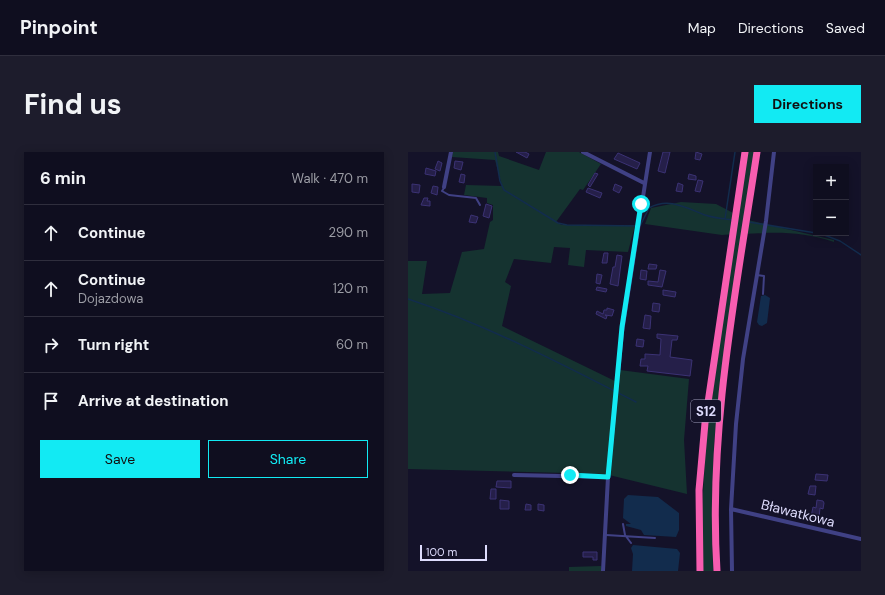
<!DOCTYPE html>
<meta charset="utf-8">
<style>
body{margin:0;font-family:"DM Sans",sans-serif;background:#1d1c2c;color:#f1f3f6}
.controls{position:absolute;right:12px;top:12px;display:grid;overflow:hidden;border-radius:0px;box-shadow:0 2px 10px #0003}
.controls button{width:36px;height:36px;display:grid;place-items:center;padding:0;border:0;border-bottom:1px solid #2f2e3d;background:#0f0e1f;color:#f1f3f6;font:20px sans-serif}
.scale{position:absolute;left:12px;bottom:10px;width:67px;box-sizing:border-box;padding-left:4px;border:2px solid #dedcfd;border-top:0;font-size:11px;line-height:14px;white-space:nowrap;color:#dedcfd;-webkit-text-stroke:3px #141229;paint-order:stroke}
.stop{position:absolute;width:12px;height:12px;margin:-9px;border:3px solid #12eaf3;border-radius:50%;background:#fff}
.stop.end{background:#12eaf3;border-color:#fff;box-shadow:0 1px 4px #0008}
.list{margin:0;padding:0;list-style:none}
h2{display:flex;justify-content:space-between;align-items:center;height:52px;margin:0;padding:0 16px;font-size:17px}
h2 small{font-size:13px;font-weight:400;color:#9b9ca4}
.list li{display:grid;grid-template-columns:26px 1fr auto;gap:12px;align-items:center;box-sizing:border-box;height:56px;padding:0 16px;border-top:1px solid #2f2e3d}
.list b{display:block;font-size:15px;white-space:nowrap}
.list p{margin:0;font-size:13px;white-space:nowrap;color:#9b9ca4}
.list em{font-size:13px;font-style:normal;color:#9b9ca4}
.actions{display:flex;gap:8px;padding:12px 16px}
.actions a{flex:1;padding:9px 0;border:1px solid #12eaf3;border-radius:0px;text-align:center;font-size:14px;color:#12eaf3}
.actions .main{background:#12eaf3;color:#111}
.icon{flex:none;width:22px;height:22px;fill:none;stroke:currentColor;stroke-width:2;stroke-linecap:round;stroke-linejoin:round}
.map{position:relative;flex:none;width:453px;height:419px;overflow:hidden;border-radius:0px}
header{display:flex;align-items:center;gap:24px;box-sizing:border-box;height:56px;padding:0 20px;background:#0f0e1f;border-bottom:1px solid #2f2e3d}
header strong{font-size:19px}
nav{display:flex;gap:22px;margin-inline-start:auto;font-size:14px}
.intro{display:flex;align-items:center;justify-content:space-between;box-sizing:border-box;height:96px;padding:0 24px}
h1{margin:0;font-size:28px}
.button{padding:10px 18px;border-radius:0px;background:#12eaf3;color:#111;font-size:14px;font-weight:700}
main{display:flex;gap:24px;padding:0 24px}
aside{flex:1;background:#0f0e1f;border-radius:0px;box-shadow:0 2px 10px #0003}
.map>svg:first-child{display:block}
.green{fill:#153330}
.water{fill:#122c4d}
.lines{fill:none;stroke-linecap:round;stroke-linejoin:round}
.stream{stroke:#122c4d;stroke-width:1.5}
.building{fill:#251f49;stroke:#3b3274}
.lane{stroke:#404185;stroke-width:2}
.street{stroke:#404185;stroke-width:4}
.highway{stroke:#f75db0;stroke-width:7}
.route{stroke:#12eaf3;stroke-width:5}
.labels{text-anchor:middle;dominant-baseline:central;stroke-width:3;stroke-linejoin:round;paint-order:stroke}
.shield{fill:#141229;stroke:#a19fbd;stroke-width:1}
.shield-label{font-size:13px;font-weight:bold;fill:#dedcfd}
.street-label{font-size:14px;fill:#dedcfd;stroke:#141229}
</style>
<header>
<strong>Pinpoint</strong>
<nav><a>Map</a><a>Directions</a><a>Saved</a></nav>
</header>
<div class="intro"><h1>Find us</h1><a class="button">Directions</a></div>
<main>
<aside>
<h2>6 min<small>Walk · 470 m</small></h2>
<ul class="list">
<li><svg class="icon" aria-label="ahead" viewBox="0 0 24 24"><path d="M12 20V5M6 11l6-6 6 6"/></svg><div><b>Continue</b></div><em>290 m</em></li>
<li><svg class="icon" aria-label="ahead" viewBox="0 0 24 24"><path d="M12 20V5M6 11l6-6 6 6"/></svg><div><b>Continue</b><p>Dojazdowa</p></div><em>120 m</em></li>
<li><svg class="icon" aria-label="right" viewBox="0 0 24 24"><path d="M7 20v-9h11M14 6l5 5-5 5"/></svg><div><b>Turn right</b></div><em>60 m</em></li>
<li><svg class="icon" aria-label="arrive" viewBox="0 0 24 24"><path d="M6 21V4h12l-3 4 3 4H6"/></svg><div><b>Arrive at destination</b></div></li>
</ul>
<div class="actions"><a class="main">Save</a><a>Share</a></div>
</aside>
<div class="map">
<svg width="453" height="419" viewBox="0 0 453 419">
<rect width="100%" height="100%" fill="#141229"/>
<path class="green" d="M45,0H90L91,4L131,18L138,0H171L193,12L175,38L172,37L148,70L154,73H227L220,100L178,98L176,115L160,113L162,96L146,95L143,111L106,107L97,130L103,134L94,174L211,231L212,218L281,227L276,288L279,342L197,322L0,317V109H19L14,142L42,141L54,100L76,97L82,70L85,68V53L79,51V46L56,43L58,33L94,34L87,8L44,5Z
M339,0H347L340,68L426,88V90C394,79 367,80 334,82L306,290L304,359L305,419H295L294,359L298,290L326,82L314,83L237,72L243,56L273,50L308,52L329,63Z
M193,414V419H161V415Z"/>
<path class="water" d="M357,143L362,146L359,171L354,174L351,173L349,170L353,144Z
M220,343L250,345L271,361V378L268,385L236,383L233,378L218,374V372H223L215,366L216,347Z
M225,393L269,397L272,401L270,419H224L225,402L223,396Z"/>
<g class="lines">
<path class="stream" d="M87,0L92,29L96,38L150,71L159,73L232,74L241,56C261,45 278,56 297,63C306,66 316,67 325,68
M317,67L327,0
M341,70L408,81
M411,81L432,89L453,103
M0,147C79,173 154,212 228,250"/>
</g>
<path class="building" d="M108,0H117L121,2L119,6Z
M255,0H262L257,21L250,19Z
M288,0L294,2L292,8L287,7Z
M210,1L232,11L229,17L206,7Z
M30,9L34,11L32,19L27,17Z
M47,9L55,10L53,18L46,16Z
M18,16L28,19L27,24L17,22Z
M187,21L190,22L182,35L180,33Z
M53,22L57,23L56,31L51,30Z
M281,22L288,24V28L280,27Z
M290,28L295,29L292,40L287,39Z
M270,31L275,33L274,40L268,39Z
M4,32L12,33L11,41L4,40Z
M207,32L214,35L211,41L205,38Z
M25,34L30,35L29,43L23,41Z
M180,36L194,41L192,46L178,40Z
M16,46H20L19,49H22V54L13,53Z
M78,52L84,54L81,66L75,64Z
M63,63L70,65L68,71L61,70Z
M196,101H200L199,111H194Z
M209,103L214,104L210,134L202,132L205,115H207Z
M241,112L249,113L248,117H240Z
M233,118L239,119L238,128L232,127Z
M252,118L258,119L254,135L240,133V129L250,130Z
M189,122L194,123L192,132L188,131Z
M189,135L199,137L198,140L188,138Z
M255,138L268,140L267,145L255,143Z
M245,151L252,152L251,160L244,159Z
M199,156L206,158L204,164L197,163L199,164L198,167L188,162L189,159L195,162L196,158H199Z
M237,163L243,164L242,177L235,176Z
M249,182L270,184L269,188H264L262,205L284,208L282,224L239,219L240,214H232L233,207H237V202L252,203L253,187L249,186Z
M229,187L236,188L235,195L228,194Z
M408,322L420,323L419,329L407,328Z
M89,329H103V336L88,335Z
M402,334H408L407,343L400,342Z
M83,337H88V347H82Z
M92,348L101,349V357H92Z
M409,348L415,349L416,351L415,357L412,356L411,366L403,365L405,355L408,356Z
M118,352L123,353V358H117Z
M130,352L136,353V359L130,358Z
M175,400H189V408H185V405H175Z"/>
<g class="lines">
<path class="lane" d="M36,36L34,39L41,43L68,46L72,53
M349,123L356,124L355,142
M215,372L217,383L223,391
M198,383L247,386"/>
<path class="street" d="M175,0L236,31
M36,35L43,0
M106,323L200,325
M323,357L453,387
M195,419L200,325L214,180L242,0
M324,419L323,357L328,272L335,207L358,69L366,0"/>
<path class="highway" d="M292,419L291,338L297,271L337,0
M309,419C300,278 328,139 349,0"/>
</g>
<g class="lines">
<path class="route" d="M162,323L200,325L214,175L233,52"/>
</g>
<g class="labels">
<rect class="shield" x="283" y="248" width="30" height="22" rx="3"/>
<g class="shield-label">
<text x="298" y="259">S12</text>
</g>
<g class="street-label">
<text transform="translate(390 361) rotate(14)">Bławatkowa</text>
</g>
</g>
</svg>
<div class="controls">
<button>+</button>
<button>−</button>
</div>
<div class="scale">100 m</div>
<div class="stop" style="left:233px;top:52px"></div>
<div class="stop end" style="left:162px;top:323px"></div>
</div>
</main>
